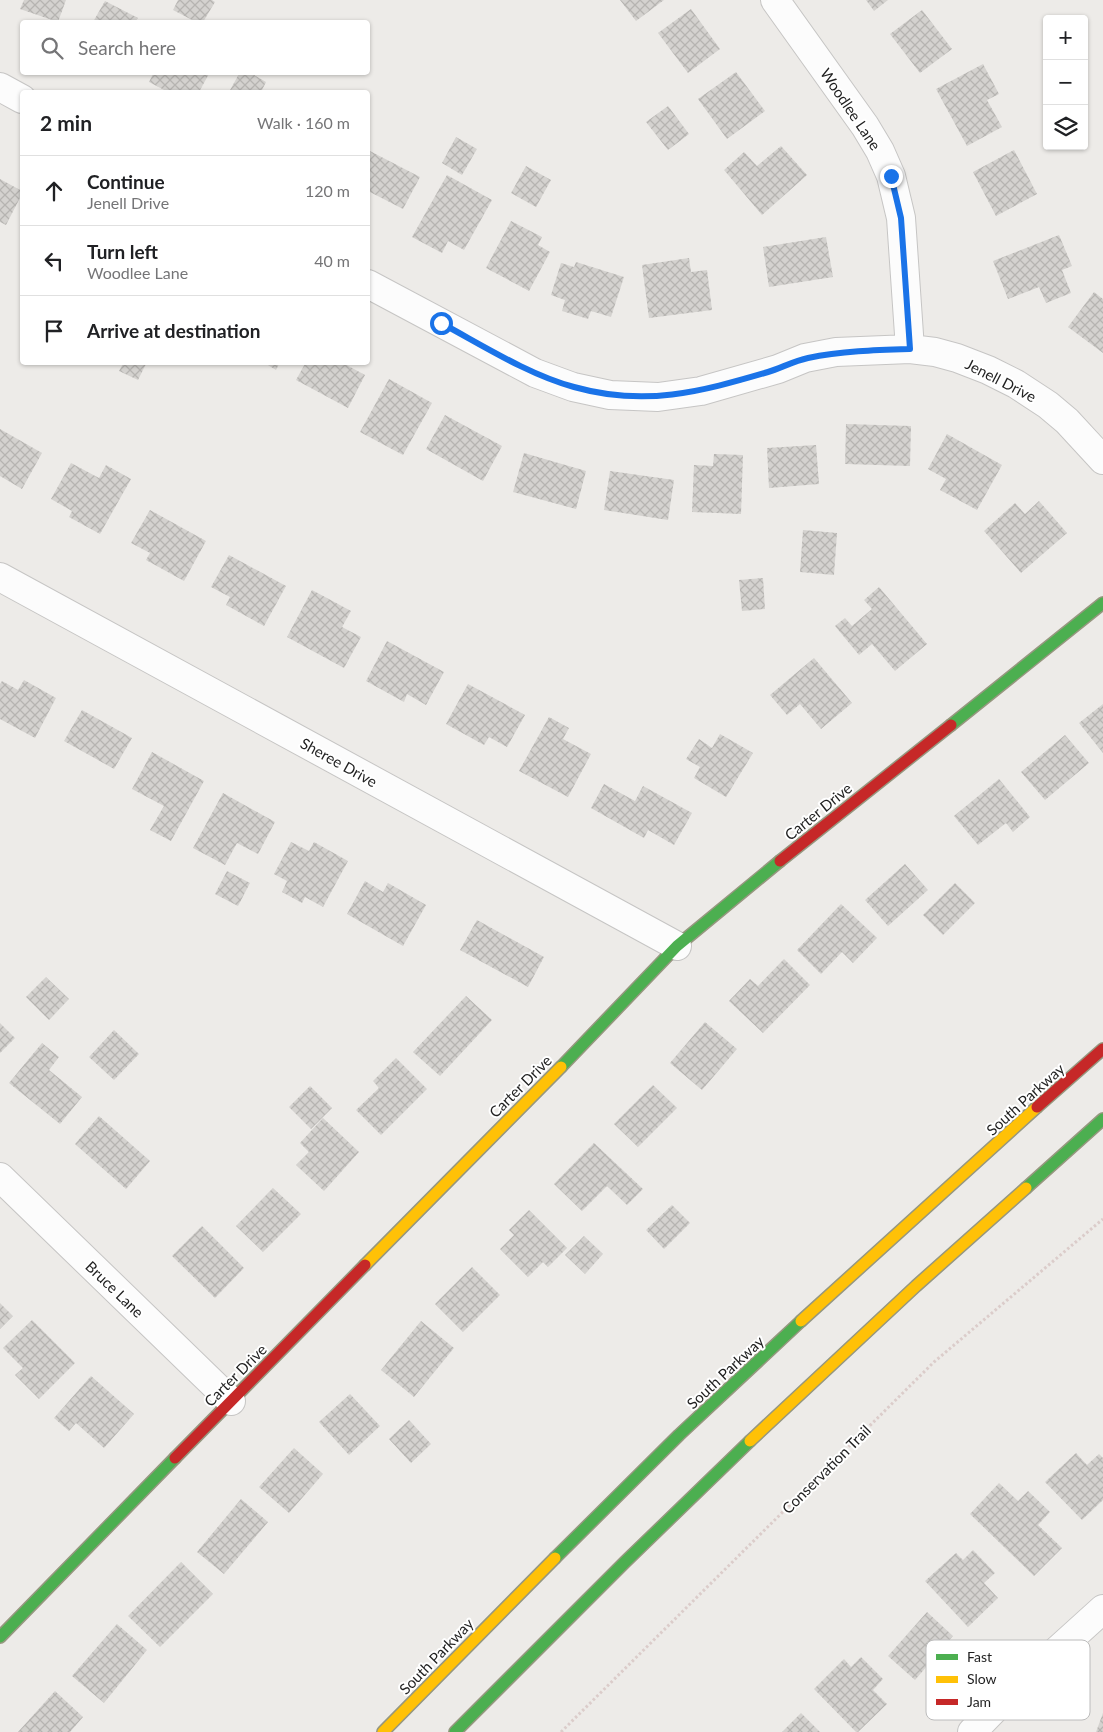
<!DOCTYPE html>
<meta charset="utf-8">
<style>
body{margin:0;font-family:Lato,sans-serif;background:#f6f6f6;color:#202124}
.controls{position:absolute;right:15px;top:15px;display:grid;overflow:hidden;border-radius:5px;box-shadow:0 1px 4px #0004}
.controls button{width:45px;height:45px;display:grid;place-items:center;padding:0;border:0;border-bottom:1px solid #e0e0e0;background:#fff;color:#202124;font:25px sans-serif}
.stop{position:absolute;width:15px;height:15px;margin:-11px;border:4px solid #1a73e8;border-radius:50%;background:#fff}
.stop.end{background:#1a73e8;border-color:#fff;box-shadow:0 1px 5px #0008}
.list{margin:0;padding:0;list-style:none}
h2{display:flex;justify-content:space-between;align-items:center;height:65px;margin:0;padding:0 20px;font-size:21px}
h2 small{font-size:16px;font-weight:400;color:#757577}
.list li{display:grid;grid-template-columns:32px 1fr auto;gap:15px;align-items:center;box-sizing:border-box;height:70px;padding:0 20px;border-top:1px solid #e0e0e0}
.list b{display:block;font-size:19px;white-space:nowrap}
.list p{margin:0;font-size:16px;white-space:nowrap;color:#757577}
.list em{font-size:16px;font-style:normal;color:#757577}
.icon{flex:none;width:28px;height:28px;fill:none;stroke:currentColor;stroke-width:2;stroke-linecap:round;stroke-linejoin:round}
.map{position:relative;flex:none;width:1103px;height:1732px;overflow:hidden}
.search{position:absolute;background:#fff;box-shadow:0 1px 4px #0004;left:20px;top:20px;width:350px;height:55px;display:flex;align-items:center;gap:12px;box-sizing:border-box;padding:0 18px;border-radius:5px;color:#757577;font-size:19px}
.panel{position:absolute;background:#fff;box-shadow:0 1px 4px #0004;left:20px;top:90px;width:350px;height:275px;border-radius:5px}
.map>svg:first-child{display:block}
.building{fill:url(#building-cross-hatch)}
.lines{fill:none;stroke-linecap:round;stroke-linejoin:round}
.street-casing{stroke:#c6c5c4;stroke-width:30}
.fast-casing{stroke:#96977f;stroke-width:14}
.slow-casing{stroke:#96977f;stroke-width:14}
.jam-casing{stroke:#96977f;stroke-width:14}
.path{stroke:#dbccca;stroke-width:3;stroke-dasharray:2.5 2.5;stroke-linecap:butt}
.street{stroke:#fcfcfc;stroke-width:28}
.fast{stroke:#4caf50;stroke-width:11}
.slow{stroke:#ffc107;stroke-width:11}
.jam{stroke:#c62828;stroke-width:11}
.route{stroke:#1a73e8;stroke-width:6}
.labels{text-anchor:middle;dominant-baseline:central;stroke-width:4;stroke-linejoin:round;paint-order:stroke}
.street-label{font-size:15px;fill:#1f1f1f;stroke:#fff}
.key{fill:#fff;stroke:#bcbcbc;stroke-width:1}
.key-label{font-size:14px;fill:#1f1f1f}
</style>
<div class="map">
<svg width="1103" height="1732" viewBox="0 0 1103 1732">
<defs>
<pattern id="building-cross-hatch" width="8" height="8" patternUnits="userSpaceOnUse" patternTransform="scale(1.25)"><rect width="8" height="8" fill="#d4d2cf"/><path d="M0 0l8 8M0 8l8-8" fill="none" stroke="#b6b4b1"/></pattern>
</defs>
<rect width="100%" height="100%" fill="#edebe8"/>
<path class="building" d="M24,0H66L58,22L20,9Z
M178,0H212L215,2L203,22H196L173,10Z
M620,0H664L636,21Z
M866,0H888L874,11Z
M105,1L138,18L135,22H93Z
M691,9L720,49L688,73L658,33Z
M922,10L952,49L920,73L890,34Z
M983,64L999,94L987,100L1002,127L967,146L936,89Z
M154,72H210L199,92H168L149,82Z
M240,72H249L266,82L261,92H229Z
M736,72L765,111L727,139L698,99Z
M668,106L689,134L668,150L646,122Z
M456,137L477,149L462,175L442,163Z
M781,146L807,175L762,215L724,170L744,152L757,166Z
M368,150L420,177L403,209L368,191Z
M1014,150L1037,194L996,216L973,172Z
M526,166L551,180L536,207L511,193Z
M447,175L492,200L464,250L448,241L442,253L412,237Z
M0,179L22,191V194L6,225L0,222Z
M511,221L542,237L538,245L550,252L529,291L486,268Z
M1059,235L1072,266L1062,270L1071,293L1046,303L1039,287L1008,299L993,261Z
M826,237L833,277L769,287L763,247Z
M689,258L691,272L707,270L712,310L649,318L642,265Z
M576,262L624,277L611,317L591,311L588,319L562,311L565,300L551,295L561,263L574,267Z
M1094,292L1103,299V353L1068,327Z
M124,362H147L138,380L119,371Z
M263,362H280L276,370Z
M306,362H341L365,375L348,408L296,380Z
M389,379L432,403L403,455L360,432Z
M445,415L502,446L483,481L426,449Z
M846,424L911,426L910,466L845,464Z
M0,429L42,453L22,489L0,476Z
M947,434L1002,465L977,510L940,490L946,479L928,469Z
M816,445L819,484L769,488L767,448Z
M524,453L586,471L576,509L513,492Z
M714,454L743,455L741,514L692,512L694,465L713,466Z
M71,463L99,478L106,465L131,479L100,534L69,517L72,511L51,499Z
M610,471L674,480L668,520L604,510Z
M1039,501L1067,533L1021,573L984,531L1015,503L1025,514Z
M150,510L206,541L184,581L146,560L150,553L131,543Z
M803,530L837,533L834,575L800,572Z
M229,555L286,586L264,626L226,605L230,597L211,587Z
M763,578L765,609L742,611L739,580Z
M879,587L927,644L895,671L872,644L859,655L835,626L845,618L852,626L872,609L864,600Z
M312,590L351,611L342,627L361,637L344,668L287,637Z
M387,641L444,672L426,705L407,694L404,702L366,681Z
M814,658L852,703L821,729L800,704L787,715L770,695Z
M24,680L56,698L35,738L0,719V684L2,681L18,690Z
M468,684L525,715L507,747L489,737L484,745L446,724Z
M1103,704V753L1079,723Z
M82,710L132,738L114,769L64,741Z
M549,717L569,728L563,739L591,754L568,797L519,771Z
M720,734L753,753L726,797L694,778L700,767L686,759L699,739L712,748Z
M1065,735L1089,763L1045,800L1021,772Z
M152,752L204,781L171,841L150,830L164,806L132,789Z
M999,779L1030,817L1013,832L1006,823L978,845L954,816Z
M604,784L635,801L643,786L692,813L674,845L648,830L644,838L591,808Z
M223,793L275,822L258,854L237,843L225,865L193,848Z
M291,842L309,851L314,842L348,861L323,907L305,897L302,903L282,892L287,881L274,874Z
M905,864L928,890L888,926L865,900Z
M227,871L250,883L238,906L215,894Z
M365,881L383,892L388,883L426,905L403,946L347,914Z
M955,883L975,903L943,935L923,915Z
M841,904L877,938L853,963L842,952L821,974L797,950Z
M477,920L544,957L528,987L460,950Z
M784,959L810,985L763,1033L729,1001L750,979L758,986Z
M46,977L69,999L49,1020L26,997Z
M466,996L492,1020L440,1076L413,1052Z
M705,1022L737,1049L702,1090L670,1063Z
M0,1023L15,1038L0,1053Z
M114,1030L139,1054L114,1080L89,1057Z
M42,1043L59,1057L49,1070L82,1097L60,1124L9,1083Z
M396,1058L427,1089L381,1135L356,1110L379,1088L373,1081Z
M653,1085L677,1108L638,1147L614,1124Z
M310,1086L332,1108L311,1129L289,1107Z
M99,1116L150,1161L126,1189L75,1144Z
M323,1118L359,1152L324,1191L296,1165L309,1152L300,1143Z
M594,1143L643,1189L627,1205L607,1186L582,1211L554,1184Z
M273,1188L301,1214L263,1252L236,1226Z
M672,1205L690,1223L664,1249L646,1230Z
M529,1210L567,1248L548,1267L543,1262L528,1277L500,1249L514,1235L509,1230Z
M202,1226L244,1268L215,1298L172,1256Z
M584,1236L603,1254L585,1274L565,1255Z
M472,1267L500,1295L463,1332L435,1304Z
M0,1303L13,1316L0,1329Z
M32,1320L75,1363L39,1399L15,1375L23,1368L3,1348Z
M421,1321L454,1348L414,1397L381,1370Z
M91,1376L134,1414L104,1448L76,1423L69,1431L54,1418Z
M350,1394L380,1426L349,1455L319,1422Z
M409,1420L431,1444L411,1463L389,1439Z
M294,1448L323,1474L289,1513L259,1487Z
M1076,1453L1087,1465L1099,1454L1103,1458V1500L1082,1520L1045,1482Z
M999,1483L1018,1501L1028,1491L1050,1512L1038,1525L1062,1548L1034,1576L970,1514Z
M241,1499L268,1522L224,1574L197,1552Z
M973,1550L995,1573L984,1583L998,1598L968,1627L925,1581L956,1553L963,1560Z
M181,1562L213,1594L160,1647L128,1616Z
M927,1612L953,1636L915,1680L888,1656Z
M117,1624L147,1650L104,1703L72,1676Z
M861,1657L883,1679L873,1690L887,1704L858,1732H856L814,1689L844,1659L851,1667Z
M55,1691L83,1717L70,1732H18Z
M801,1713L820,1732H782Z
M1103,1713V1732H1096Z"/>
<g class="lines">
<defs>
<path id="street" d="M775,0L865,126L880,151L891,176L901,218L910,349
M0,87L22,99
M368,284L535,373L573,387L610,395L658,397L701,391L778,369L805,358L836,352L910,349L935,352L957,358L988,370L1016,384L1048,405L1067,421L1103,460
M0,577L677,946
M0,1177L231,1401
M972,1732L1008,1695L1103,1609"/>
<path id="fast" d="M951,725L1103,603
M561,1067L677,946L780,861
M1026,1188L1103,1119
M555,1558L679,1435L801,1321
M0,1637L175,1458
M455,1732L625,1562L750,1441"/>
<path id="slow" d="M365,1265L561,1067
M801,1321L1037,1107
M750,1441L916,1286L1026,1188
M383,1732L555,1558"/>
<path id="jam" d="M780,861L951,725
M1037,1107L1103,1049
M175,1458L365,1265"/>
</defs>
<use href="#street" class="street-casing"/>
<use href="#fast" class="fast-casing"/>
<use href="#slow" class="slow-casing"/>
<use href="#jam" class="jam-casing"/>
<path class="path" d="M561,1732L934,1362L1103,1219"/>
<use href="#street" class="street"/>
<use href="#fast" class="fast"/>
<use href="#slow" class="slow"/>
<use href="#jam" class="jam"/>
</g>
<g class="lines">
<path class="route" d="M441,323C482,345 529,375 574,387C645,407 700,392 768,372C781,368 794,361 808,358C841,351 876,350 910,349L901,218L891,176"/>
</g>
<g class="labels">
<g class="street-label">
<text transform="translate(851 109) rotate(56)">Woodlee Lane</text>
<text transform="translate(1001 380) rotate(27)">Jenell Drive</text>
<text transform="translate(339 762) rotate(29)">Sheree Drive</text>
<text transform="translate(818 811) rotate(-39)">Carter Drive</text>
<text transform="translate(520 1086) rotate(-45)">Carter Drive</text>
<text transform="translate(1025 1099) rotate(-42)">South Parkway</text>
<text transform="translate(115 1289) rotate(44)">Bruce Lane</text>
<text transform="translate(725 1372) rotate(-43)">South Parkway</text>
<text transform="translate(235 1375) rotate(-45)">Carter Drive</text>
<text transform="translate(826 1469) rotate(-45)">Conservation Trail</text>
<text transform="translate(436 1656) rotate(-46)">South Parkway</text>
</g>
</g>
<rect x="926" y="1640" width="164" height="80" rx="8" class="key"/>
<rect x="936" y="1654" width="22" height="6" fill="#4caf50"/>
<rect x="936" y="1676" width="22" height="7" fill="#ffc107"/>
<rect x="936" y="1699" width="22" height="6" fill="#c62828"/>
<g class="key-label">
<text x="967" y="1662">Fast</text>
<text x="967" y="1684">Slow</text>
<text x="967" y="1707">Jam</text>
</g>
</svg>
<div class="controls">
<button>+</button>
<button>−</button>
<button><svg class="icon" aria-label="layers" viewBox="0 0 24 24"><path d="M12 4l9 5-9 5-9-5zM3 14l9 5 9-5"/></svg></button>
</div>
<div class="stop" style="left:441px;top:323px"></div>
<div class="stop end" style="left:891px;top:176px"></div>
<div class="search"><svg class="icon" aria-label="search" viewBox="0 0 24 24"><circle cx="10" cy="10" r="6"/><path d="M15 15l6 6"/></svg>Search here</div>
<section class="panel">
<h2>2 min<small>Walk · 160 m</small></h2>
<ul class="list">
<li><svg class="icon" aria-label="ahead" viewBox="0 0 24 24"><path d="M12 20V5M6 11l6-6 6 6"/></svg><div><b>Continue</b><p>Jenell Drive</p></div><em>120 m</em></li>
<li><svg class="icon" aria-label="left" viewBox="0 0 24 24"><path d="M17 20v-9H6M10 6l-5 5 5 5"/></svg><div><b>Turn left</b><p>Woodlee Lane</p></div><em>40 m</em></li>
<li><svg class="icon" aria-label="arrive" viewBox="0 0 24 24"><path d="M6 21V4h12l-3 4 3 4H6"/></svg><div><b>Arrive at destination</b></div></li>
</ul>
</section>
</div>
